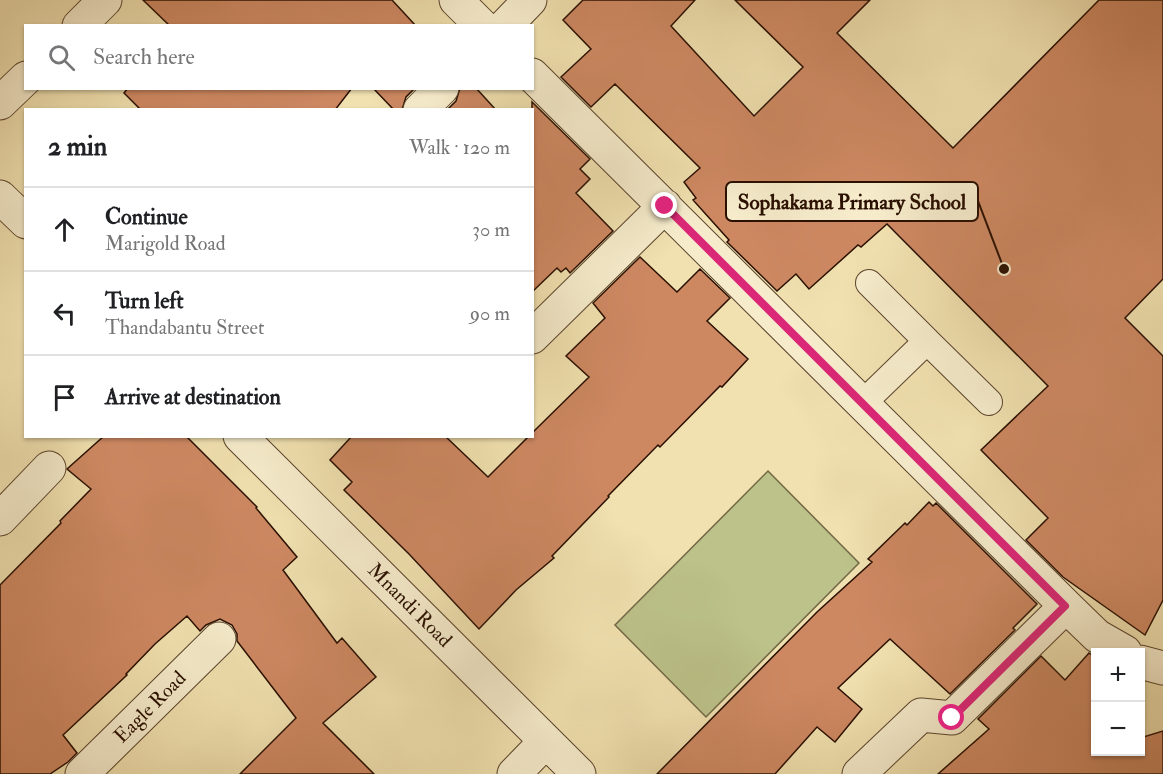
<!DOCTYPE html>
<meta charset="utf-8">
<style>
body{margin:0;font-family:"IM FELL Double Pica",serif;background:#f2f2f2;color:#202124}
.controls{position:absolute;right:18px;bottom:18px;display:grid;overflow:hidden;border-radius:0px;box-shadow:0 2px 4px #0004}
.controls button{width:54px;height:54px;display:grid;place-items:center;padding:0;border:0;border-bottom:2px solid #e0e0e0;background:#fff;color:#202124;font:30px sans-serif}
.stop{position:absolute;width:18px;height:18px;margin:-14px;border:4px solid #db2777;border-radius:50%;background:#fff}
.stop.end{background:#db2777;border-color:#fff;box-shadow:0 2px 6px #0008}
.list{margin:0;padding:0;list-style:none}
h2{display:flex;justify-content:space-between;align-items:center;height:78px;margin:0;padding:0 24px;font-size:26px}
h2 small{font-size:20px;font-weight:400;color:#757577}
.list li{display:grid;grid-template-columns:39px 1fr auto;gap:18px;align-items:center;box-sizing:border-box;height:84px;padding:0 24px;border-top:2px solid #e0e0e0}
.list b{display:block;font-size:22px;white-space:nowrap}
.list p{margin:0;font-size:20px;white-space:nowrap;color:#757577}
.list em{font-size:20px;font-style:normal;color:#757577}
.icon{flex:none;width:33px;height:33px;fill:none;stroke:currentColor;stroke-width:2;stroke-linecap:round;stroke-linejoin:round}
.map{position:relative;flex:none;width:1163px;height:774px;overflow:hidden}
.search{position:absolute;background:#fff;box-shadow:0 2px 4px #0004;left:24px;top:24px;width:510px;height:66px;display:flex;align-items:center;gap:15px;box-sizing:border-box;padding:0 21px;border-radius:0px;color:#757577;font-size:22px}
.panel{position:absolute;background:#fff;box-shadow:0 2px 4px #0004;left:24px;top:108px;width:510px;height:330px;border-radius:0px}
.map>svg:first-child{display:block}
.green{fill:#bcc28a;stroke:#726845;stroke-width:1.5}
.building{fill:#cd8862;stroke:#290f00;stroke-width:1.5}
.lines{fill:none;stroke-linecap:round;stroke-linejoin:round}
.service-casing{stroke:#5b442c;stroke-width:28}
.minor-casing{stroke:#5b442c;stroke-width:35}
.service{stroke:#f6eccc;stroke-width:26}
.minor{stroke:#f6eccc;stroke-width:33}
.route{stroke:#db2777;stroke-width:8}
.labels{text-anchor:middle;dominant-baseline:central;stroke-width:4.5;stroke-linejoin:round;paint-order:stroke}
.street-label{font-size:20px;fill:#290f00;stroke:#f6eccc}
.leader{fill:none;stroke:#290f00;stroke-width:2}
.callout-dot{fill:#290f00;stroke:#f6eccc;stroke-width:2}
.callout{fill:#f6eccc;stroke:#290f00;stroke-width:2}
.callout-label{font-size:21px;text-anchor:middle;font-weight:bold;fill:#290f00}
</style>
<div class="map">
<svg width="1163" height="774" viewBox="0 0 1163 774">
<rect width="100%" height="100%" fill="#f1e1b0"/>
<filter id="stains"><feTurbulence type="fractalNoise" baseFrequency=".00333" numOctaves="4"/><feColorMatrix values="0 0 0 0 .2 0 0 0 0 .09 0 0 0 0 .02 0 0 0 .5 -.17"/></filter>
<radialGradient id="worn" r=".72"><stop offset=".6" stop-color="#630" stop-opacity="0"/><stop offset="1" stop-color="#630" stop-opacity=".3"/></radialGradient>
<path class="green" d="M768,471L859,563L706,717L615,625Z"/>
<path class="building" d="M143,0H392L416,26H170Z
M583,0H695L671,26L754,116L803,67L735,0H870L837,33L953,148L1099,0H1163V279L1125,318L1163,356V600L1145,635L1063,577L1026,540L1048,518L981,450L1048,386L887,224L861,247L858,245L809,289L796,274L777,291L727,242L729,240L693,200L696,198L684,182L700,168L615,84L591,107L561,77L591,49L563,20Z
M128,88H352L335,110L140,109L124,93Z
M373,88H415L406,97L402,110H394Z
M460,88H476L496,110H447L456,101Z
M532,102L590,159L580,169L590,179L576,193L613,231L570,273L566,268L561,272L557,268L532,292Z
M640,257L677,292L700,269L730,298L707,321L748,359L722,387L720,386L660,447L658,445L608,496L609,497L552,556L554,558L516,590L479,629L409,554L344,490L352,482L330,460L352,436H445L488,477L529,436H532V433L589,377L566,356L605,318L593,303Z
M104,436H186L257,507L256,508L297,557L283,570L337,643L342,638L376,677L323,723L374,774H240L296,718L237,641V634L232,625L220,619L206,625L200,631L187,616L155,644L126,674L127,675L63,735L77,753L68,762L50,774H0V585L61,523L60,521L91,489L67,469Z
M929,502L933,506L936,503L1037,604L1013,628L1015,630L950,694L890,639L838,688L862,709L835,742L817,727L775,774H657L817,612L872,562L868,559L905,523L907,525Z
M1089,653L1095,657V752H1140V738L1163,731V774H938L989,729L978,719L1041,656L1065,680Z"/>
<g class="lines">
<defs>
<path id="service" d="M927,341L989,402
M862,404L927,341L869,283"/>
<path id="minor" d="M456,0L482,26
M79,26L105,0
M505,26L530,0
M532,75L1066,606L1097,636L1125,652
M0,103L26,78
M420,110L442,88
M0,197L26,222
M532,337L665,206
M240,436L579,774
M0,519L49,468
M1140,662L1163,668
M82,774L219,639
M514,774L546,741
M859,774L921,715L952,718L1066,606"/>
</defs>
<use href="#service" class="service-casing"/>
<use href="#minor" class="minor-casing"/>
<use href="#service" class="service"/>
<use href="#minor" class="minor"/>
</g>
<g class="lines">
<path class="route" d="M665,206L1065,606L952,718"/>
</g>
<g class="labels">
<g class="street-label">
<text transform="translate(410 605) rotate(45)">Mnandi Road</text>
<text transform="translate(150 707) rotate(-45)">Eagle Road</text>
</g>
</g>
<path class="leader" d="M1004 269L978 201"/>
<circle class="callout-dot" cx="1004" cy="269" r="6"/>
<rect class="callout" x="726" y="182" width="252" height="39" rx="6"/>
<g class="callout-label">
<text x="852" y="209">Sophakama Primary School</text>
</g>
<rect width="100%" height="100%" filter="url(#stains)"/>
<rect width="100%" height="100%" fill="url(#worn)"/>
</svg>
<div class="controls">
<button>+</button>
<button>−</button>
</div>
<div class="stop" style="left:952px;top:718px"></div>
<div class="stop end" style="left:665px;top:206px"></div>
<div class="search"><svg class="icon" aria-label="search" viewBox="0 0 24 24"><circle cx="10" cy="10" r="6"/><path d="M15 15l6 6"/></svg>Search here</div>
<section class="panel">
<h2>2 min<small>Walk · 120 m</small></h2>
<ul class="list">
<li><svg class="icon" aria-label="ahead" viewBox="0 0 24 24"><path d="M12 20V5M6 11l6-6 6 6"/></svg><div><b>Continue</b><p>Marigold Road</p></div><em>30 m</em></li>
<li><svg class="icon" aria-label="left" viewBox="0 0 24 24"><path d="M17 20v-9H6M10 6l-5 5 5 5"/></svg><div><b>Turn left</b><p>Thandabantu Street</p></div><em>90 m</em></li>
<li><svg class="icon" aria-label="arrive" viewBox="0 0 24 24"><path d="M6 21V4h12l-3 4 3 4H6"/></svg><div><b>Arrive at destination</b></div></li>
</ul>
</section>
</div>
